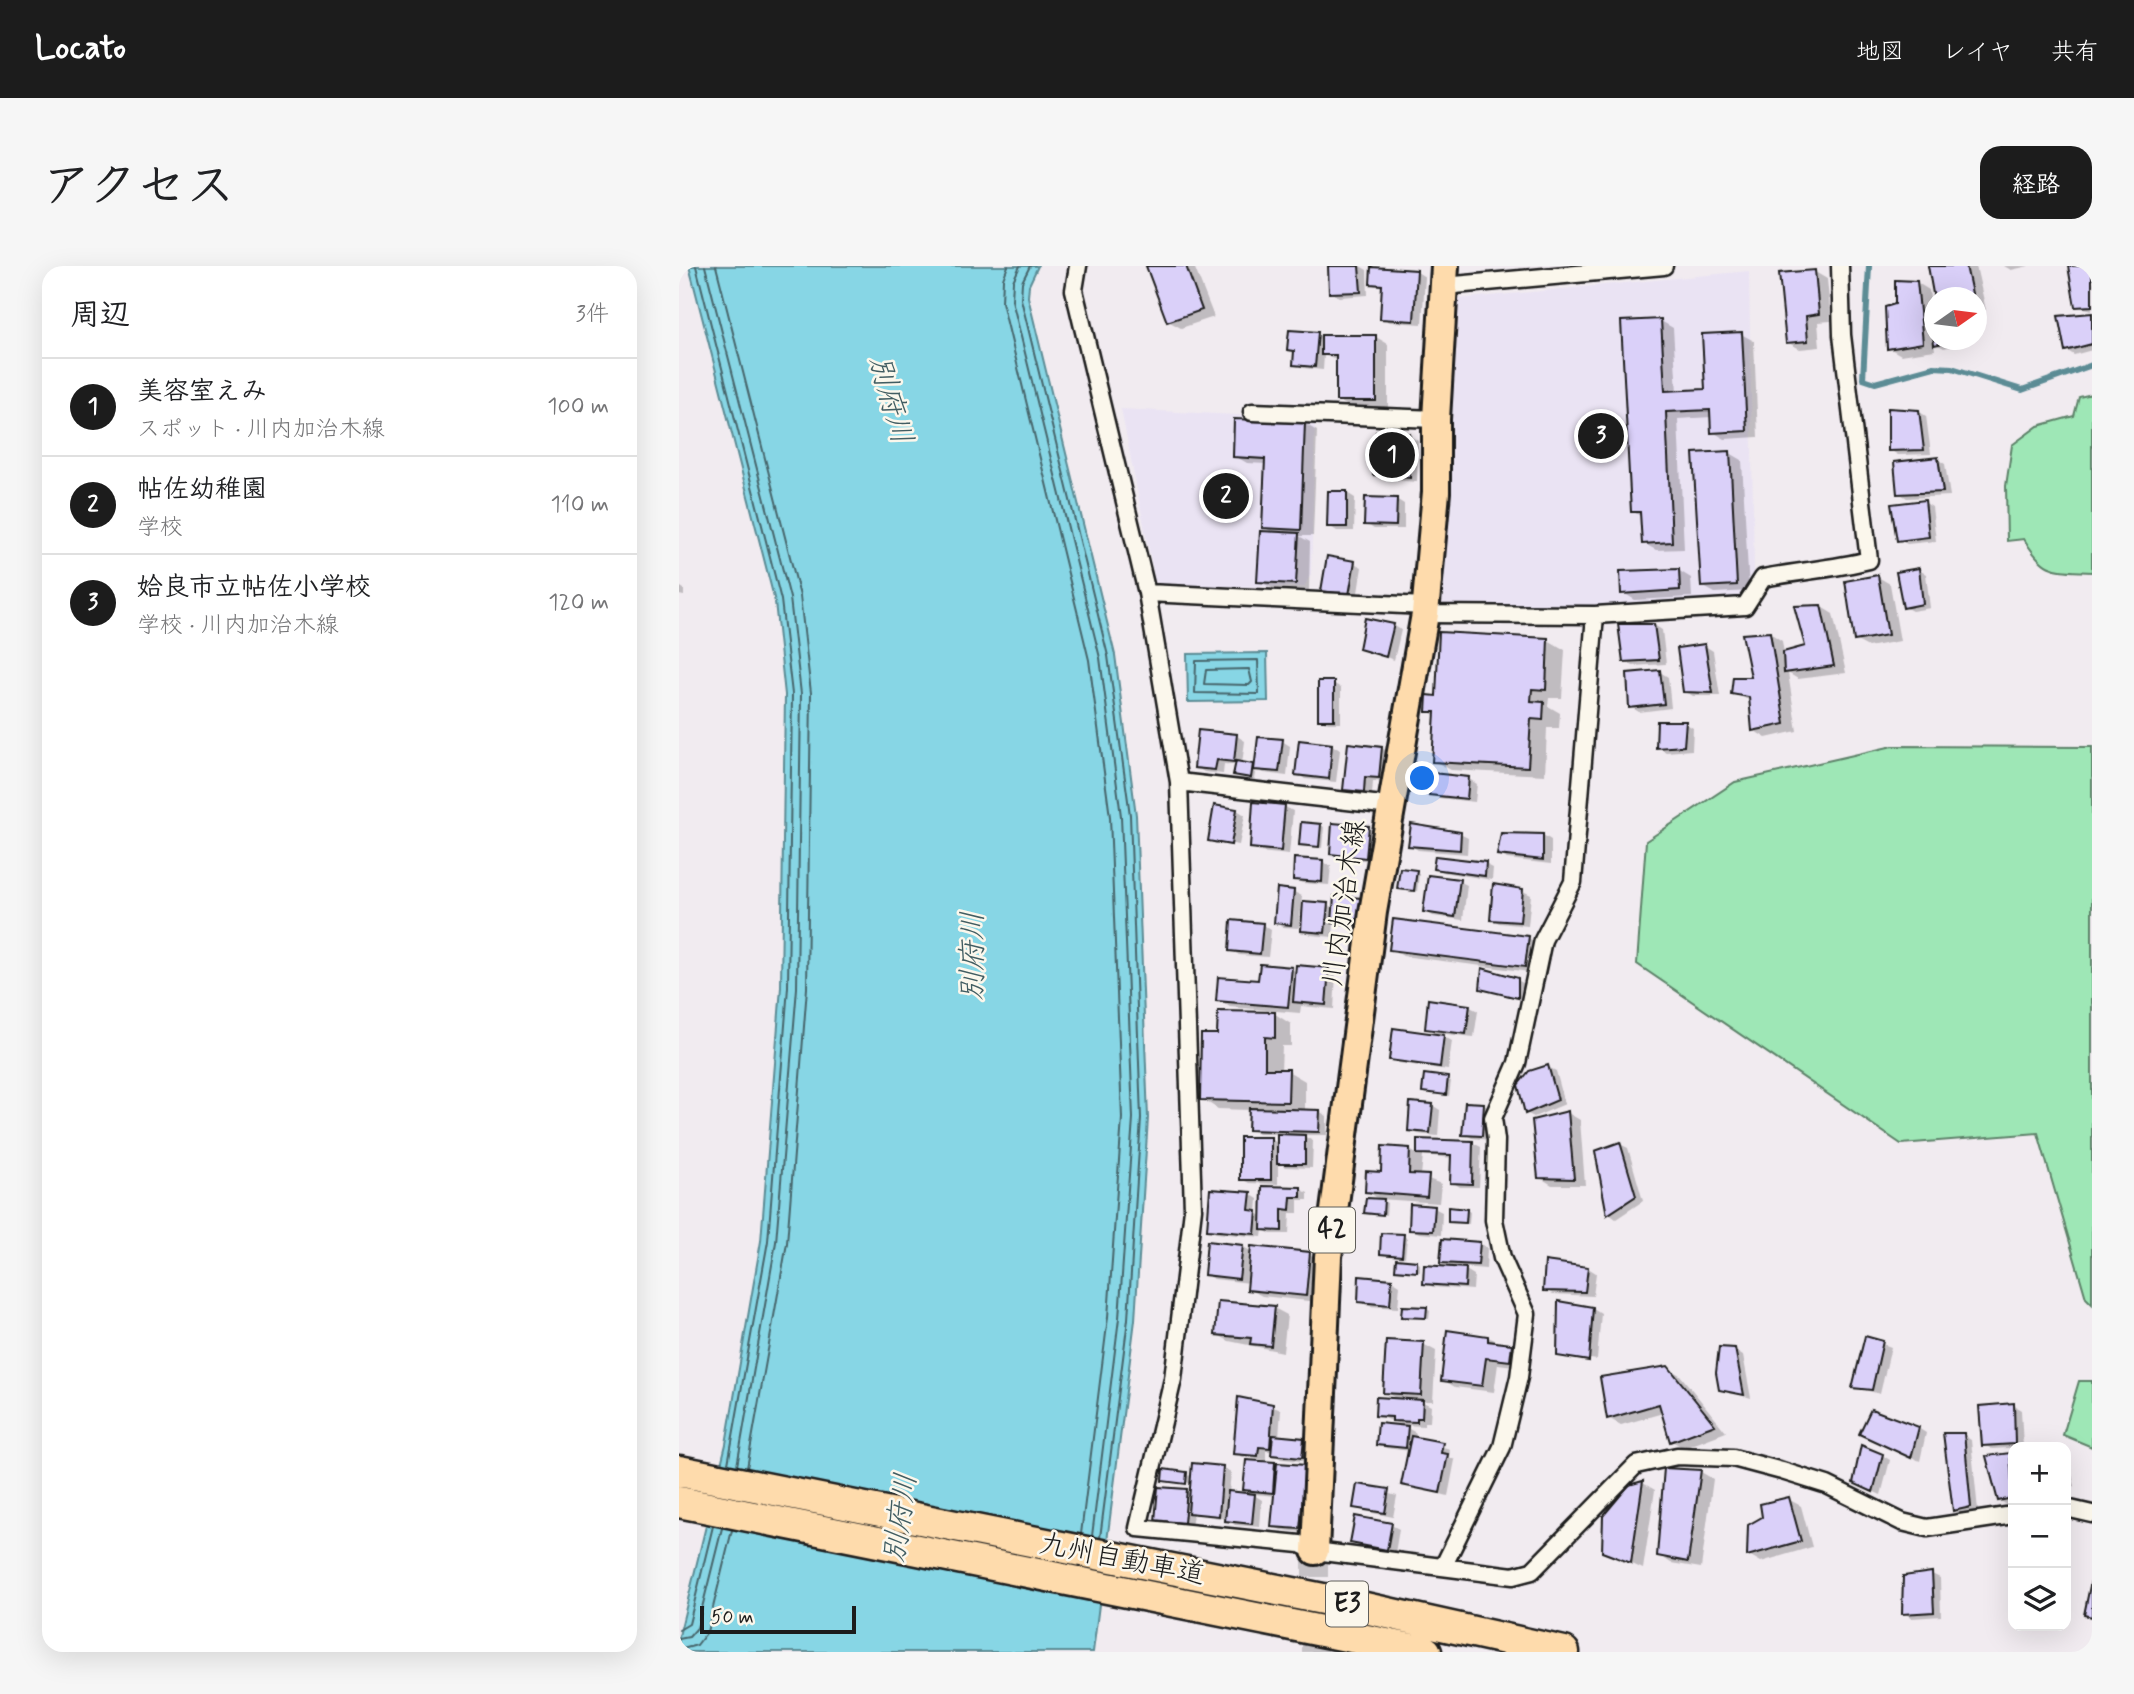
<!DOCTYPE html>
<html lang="ja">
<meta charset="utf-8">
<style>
body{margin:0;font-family:Mynerve,"Klee One",sans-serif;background:#f6f6f6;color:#202124}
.controls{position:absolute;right:21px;bottom:21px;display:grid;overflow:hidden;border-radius:14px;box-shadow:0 7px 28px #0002}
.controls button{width:63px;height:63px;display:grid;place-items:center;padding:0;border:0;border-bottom:2px solid #e0e0e0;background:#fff;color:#202124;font:35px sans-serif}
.compass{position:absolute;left:1245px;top:21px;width:63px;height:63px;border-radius:50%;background:#fff;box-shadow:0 7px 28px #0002;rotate:76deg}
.scale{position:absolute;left:21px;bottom:18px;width:156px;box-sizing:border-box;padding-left:7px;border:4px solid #1c1c1c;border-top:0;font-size:19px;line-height:24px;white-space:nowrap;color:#1c1c1c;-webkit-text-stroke:5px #fbf7ec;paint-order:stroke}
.you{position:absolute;left:744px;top:513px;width:24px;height:24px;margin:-18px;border:5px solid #fff;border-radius:50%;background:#1a73e8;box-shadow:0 0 0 10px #1a73e833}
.badge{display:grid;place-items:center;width:46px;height:46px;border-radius:50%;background:#1c1c1c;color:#fff;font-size:23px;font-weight:700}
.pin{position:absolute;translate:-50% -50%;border:4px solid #fff;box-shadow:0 2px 7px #0006}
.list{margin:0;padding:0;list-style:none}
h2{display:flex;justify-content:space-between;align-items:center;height:91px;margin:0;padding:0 28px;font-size:30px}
h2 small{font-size:23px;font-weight:400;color:#757577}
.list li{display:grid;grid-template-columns:46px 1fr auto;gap:21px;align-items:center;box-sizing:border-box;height:98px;padding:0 28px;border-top:2px solid #e0e0e0}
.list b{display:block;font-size:26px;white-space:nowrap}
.list p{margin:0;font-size:23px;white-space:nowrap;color:#757577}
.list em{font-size:23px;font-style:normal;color:#757577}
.icon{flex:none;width:38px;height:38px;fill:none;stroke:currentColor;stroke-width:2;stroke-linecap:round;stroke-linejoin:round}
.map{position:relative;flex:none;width:1413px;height:1386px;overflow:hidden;border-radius:21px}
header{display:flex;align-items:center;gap:42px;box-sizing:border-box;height:98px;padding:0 35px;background:#1c1c1c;color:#fff}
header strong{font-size:33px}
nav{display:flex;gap:38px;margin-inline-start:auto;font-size:24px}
.intro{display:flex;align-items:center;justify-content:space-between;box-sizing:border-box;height:168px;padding:0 42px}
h1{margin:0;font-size:49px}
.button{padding:18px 32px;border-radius:21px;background:#1c1c1c;color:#fff;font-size:24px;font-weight:700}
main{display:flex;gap:42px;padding:0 42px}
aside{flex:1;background:#fff;border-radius:21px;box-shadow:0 7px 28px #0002}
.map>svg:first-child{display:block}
.built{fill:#eae3f3}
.green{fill:#9ee7b6;stroke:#5d8269;stroke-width:2}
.water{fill:#87d6e5;stroke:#5c8c95;stroke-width:2}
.shadow{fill:#0003}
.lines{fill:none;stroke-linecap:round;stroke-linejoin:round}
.shore{stroke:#47666c;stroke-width:2}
.stream{stroke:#5c8c95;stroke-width:6}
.building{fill:#dad0f9;stroke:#1c1c1c;stroke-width:2}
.primary-tunnel{stroke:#c6c2c6;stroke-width:26;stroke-dasharray:26 13;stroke-linecap:butt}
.street-casing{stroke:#1c1c1c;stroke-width:21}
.primary-casing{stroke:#1c1c1c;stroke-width:32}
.highway-casing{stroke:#1c1c1c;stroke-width:35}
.street{stroke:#fbf7ec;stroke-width:16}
.primary{stroke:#fedbac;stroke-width:26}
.highway{stroke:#fedbac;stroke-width:30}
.labels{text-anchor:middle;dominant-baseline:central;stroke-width:5;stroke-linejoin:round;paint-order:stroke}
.shield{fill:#fbf7ec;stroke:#5f5e5a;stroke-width:2}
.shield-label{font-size:26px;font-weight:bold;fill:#1c1c1c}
.street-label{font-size:28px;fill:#1c1c1c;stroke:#fbf7ec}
.water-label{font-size:30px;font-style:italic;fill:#415d62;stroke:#fbf7ec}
</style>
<header>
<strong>Locato</strong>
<nav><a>地図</a><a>レイヤ</a><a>共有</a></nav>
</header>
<div class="intro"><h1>アクセス</h1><a class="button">経路</a></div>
<main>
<aside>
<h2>周辺<small>3件</small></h2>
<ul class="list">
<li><span class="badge">1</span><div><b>美容室えみ</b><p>スポット · 川内加治木線</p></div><em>100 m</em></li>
<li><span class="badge">2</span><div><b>帖佐幼稚園</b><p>学校</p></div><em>110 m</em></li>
<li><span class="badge">3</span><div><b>姶良市立帖佐小学校</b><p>学校 · 川内加治木線</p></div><em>120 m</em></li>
</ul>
</aside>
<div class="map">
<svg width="1413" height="1386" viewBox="0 0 1413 1386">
<rect width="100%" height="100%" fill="#f1ebf0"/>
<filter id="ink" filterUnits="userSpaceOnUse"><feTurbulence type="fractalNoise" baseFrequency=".0143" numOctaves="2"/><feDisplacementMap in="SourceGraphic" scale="14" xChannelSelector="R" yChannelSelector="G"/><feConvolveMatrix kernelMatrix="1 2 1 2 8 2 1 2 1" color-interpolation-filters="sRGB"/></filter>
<g filter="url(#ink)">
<path class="built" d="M1070,5L1075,307L1067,329L1055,338L763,343L779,33Z
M442,143L636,153L632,308L625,321L477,320Z"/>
<path class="green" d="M1413,128V306C1375,304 1366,308 1345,273L1328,275L1327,220L1333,179L1359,160L1395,150L1400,131Z
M1214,480L1413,481V1038L1407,1032L1359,867L1222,878L958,698L967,575L1056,516Z
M1400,1115H1413V1181L1384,1169Z"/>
<path class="water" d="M10,0H359L350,19L349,31L436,389L457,549L469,852L456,1054L414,1386H0V1370L47,1178L82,975L102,721L106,429L96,336Z
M588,387L589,435L509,436L508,388Z"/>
<path class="shadow" d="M469,0H515L535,51L502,62L489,55Z
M662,0H681L688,4L689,29L660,31L652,26Z
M1250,0H1297L1307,44L1297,47V32H1257Z
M1325,0H1350L1332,4Z
M1391,0H1413V44L1397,40Z
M738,6L746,11L743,58L711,56L703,52L705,22L693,17Z
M1136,6L1148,13L1152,55L1139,56L1141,81L1121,83L1108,76Z
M1237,16L1250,24L1255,74H1287V77L1265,82L1255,77L1256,84L1222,89L1210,82L1218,39Z
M1413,49V84L1395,89L1387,84Z
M982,55L994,62L998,126L1028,125L1062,68L1075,75L1079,171L1046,173L1034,166L1033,151L999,153L1005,283L977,284L964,277L963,251L953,245Z
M638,68L643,71H697L709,78V142L671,141L658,134L659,95L645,89L644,104L624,102L616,98L617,87L610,83Z
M1239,145L1247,150L1252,188L1219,189L1211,184Z
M626,158L638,165L634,270H620L631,276L630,324L593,322L580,315L596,268L585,261L588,198L568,197L556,190Z
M731,170L739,175L738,216L703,213L695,208Z
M1051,187L1063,194L1070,325L1036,327L1023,320Z
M1258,193L1266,198L1271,230L1228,232L1220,227Z
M668,227L676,232L675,265H658L650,260Z
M717,233L725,238V263H695L687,258Z
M1245,236L1253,241L1257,275L1228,278L1220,274Z
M675,297L683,301L678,333L644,324Z
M999,304L1012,312L1013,331L956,334L943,326Z
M1240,304L1247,308L1251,342L1233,345L1225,341Z
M1199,311L1211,318L1221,375L1189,381L1176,374Z
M0,320L5,323V330L0,329Z
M1141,340L1154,348L1167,407L1119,413L1109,407L1118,465L1087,472L1074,464L1072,435L1054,427L1074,413L1091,367L1103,375L1105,387L1128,381Z
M714,359L722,364L715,394L682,382Z
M975,359L983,364L987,398L954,400L946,395Z
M869,374L886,384L883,432H870L869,440L881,447L880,462H868L866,509L772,504L755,495L757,450L749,445L758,432Z
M1026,380L1034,385L1041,430H1014L1006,425Z
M981,406L989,411L992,442L960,446L952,441Z
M654,417L662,422V457H649L641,453Z
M1006,457L1014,462L1013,484L987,486L979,481Z
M558,470L566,475L563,498L577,502L603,475L611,480L608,510L585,507L577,503L575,513L556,508L558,499L545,498L544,508L525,506L517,501Z
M653,479L661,484L657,516L626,513L618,508Z
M703,482L711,487L708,516L694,515L693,530L674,528L666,523Z
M754,509L790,513L798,518L796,536L760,532L752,528Z
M606,541L614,545L610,589L580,586L572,581Z
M558,544L566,549L560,579L537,575V578L531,575Z
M642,559L645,561L643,582L622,578Z
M689,561L697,566L695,595L660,592L653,587Z
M781,568L789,572L788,588L739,584L731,579Z
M864,569L872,574V598L828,593L820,588Z
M644,596L652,600L650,619L623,617L616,613Z
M806,598L814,602L813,614L764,606L756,602Z
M737,606L740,608L738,626L720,622Z
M780,615L788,619L784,654L754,650L746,645Z
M844,625L852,629L849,660L820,657L812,653Z
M615,626L623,630L620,662L604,661L596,656Z
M649,639L656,643L688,663L663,660L655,656L654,671L632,669L624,664Z
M584,659L592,664L589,691L560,689L552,684Z
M849,672L862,679L858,707L724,690L712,683Z
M612,703L618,706L649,703L657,708L655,743L622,740L621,747L551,741L539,734Z
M838,714L846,718V735L803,722Z
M791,741L799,745L795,771L758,767L773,775L769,804L720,797L712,793L762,770L747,762Z
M596,748L612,758V780H603L602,805H609L626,815V845H640L648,850V869H623L634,875L633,902L607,901L599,896V918L570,917L562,913L592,873L600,878V868H579L571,863V844L539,843L523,833L540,770Z
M869,801L877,805L886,838L855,851L847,847Z
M747,810L772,815L770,830L745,825Z
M753,839L761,844L759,870L739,868L731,864Z
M805,839L813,844L810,874L793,872L785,868Z
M889,847L901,854L906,919H873L860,911Z
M740,875L794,877L802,881L800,921H781L773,916V892L744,889L742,910L762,918L760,937L701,933L708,937L707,949L687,946L704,935L687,925L731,884L739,889Z
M941,878L949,882L964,935L937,953L930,948L918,886Z
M621,923L629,927V934H619V947H611L610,968H592L584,964L583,971L537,967L530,963L571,928L579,933L578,947L584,951Z
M755,942L763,946L762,969L740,967L732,963Z
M788,944L791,946L790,958L771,955Z
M724,970L728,972L726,991L703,987Z
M800,977L808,982L807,1003L782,1001L795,1009L794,1024L754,1021L746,1017L776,1003L763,996Z
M563,980L573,986L630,988L642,995L639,1036L583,1030L570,1023L571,1017L535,1013L527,1008Z
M738,996L741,998V1006L718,1003Z
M909,1002L917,1007L914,1030L874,1028L866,1024Z
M713,1014L721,1019L719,1042L689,1040L681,1035Z
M595,1042L608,1049L604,1086L550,1075L537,1068Z
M914,1042L922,1047L918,1094L885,1089V1092L880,1089Z
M748,1043L751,1045L750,1053L724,1050Z
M809,1071L845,1087L843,1101L819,1098L815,1126L776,1121L764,1114Z
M1187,1072L1212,1081L1201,1128L1175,1121Z
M744,1078L757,1085L754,1135H742L752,1140L751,1156H745V1160L723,1159L698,1149L720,1134L706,1126Z
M1056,1084L1064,1089L1072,1132L1042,1123Z
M988,1102L1001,1109L1047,1166L1005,1182L993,1175L984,1147L942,1159L929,1152Z
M561,1133L579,1135L602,1144L600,1171L625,1174L633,1178L631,1196L602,1193L594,1188V1185H587V1194L564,1191L556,1187Z
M1334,1139L1342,1144L1344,1181L1313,1183L1305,1179Z
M723,1159L737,1167L736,1173L771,1183L770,1191L776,1194L769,1230L724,1218L731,1185L707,1182L699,1178L729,1162Z
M1239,1162L1247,1167L1241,1195L1190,1172Z
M1284,1169L1292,1174L1299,1245L1283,1249L1275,1244Z
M1387,1186L1396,1220L1387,1222Z
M1203,1189L1211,1194L1202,1229L1184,1221Z
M1331,1189L1334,1191V1237L1328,1239L1320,1234Z
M569,1196L626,1201L629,1267L602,1264L594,1260L597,1230L574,1228L566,1223Z
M544,1202L552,1206L550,1227L575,1229L583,1234L581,1261L556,1259L548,1253L514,1248L512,1261L486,1258L478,1254L507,1225L512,1228L513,1219L501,1212L499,1215L504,1218L485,1215Z
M1022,1206L1034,1213L1022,1302L992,1297L980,1289Z
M964,1217L976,1224L964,1303L925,1285L951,1220Z
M680,1220L718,1230L714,1251L684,1245L676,1241Z
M1109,1233L1122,1240L1133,1281L1082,1296L1070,1289Z
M712,1259L720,1263L716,1287L680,1281L673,1276Z
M1253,1308L1261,1312L1262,1350L1233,1352L1225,1347Z"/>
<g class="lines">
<path class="shore" d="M17,0L102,334L113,428L109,721L89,975L49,1198
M26,0L111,332L122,428L118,722L97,976L58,1200
M37,0L121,330L132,427L128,722L108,977L68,1202
M329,0L324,13L323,36L410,394L431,551L443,852L429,1051L402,1268
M341,0L334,15L333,34L421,392L442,550L454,852L440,1052L413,1270
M351,0L343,16L342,33L429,390L451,549L462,852L449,1053L421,1272
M579,394L580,428L516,427L517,395Z
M570,403L573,416L570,419L525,418L527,404Z
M0,1364L10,1358L34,1260
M0,1373L10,1371L18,1362L43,1262
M0,1384L18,1379L28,1366L53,1264"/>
<path class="stream" d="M1190,0L1184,113L1196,117L1255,101L1273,102L1343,124L1413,99"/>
</g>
<path class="building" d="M467,0H507L523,44L488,56Z
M649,0H680L682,26L650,27Z
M1249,0H1287L1294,32L1255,33Z
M1389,0H1413V40L1396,41Z
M692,1L738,4L735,55L701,53L703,19L691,18Z
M1136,4L1140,48L1127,50L1129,75L1107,77L1100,7Z
M1216,14L1238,15L1244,77L1208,83L1206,41L1216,38Z
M1413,47V78L1386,85L1379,50Z
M982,53L986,125L1026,123L1023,68L1063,66L1068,165L1032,167L1031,144L987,146L993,276L963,278L961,246H952L942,55Z
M1253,56L1255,74H1279L1255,79Z
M610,64L639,66L636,101L614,99L615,85L608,84Z
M642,69H697V135H657V89H642Z
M1209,142L1240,144L1245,184L1209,185Z
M555,153L626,156L622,264L583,262L586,193L554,191Z
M697,166L731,168V212L694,209Z
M1051,185L1058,319L1022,321L1014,187Z
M1259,191L1264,226L1218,228L1215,196Z
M649,225H668V261H648Z
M686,231L718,232L717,260L685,259Z
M1246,234L1250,271L1218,275L1212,238Z
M581,265L620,267L617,318L578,316Z
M648,290L676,295L670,329L642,325Z
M1240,302L1244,338L1224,342L1217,306Z
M1000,303L1001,324L942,328L941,305Z
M1199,309L1209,369L1175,375L1166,315Z
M1142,339L1155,400L1105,407L1104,386L1126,380L1115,340Z
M686,352L715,358L707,391L680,383Z
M939,358H975L980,394L944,396Z
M760,366L869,372L867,424L853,423L852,435L865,436L864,454L852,453L849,501L753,496L756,446H747L748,429L757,430Z
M1091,366L1106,458L1073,465L1070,431L1052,428L1054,411H1072L1063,368Z
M1026,378L1034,427L1004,426L998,382Z
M981,404L985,438L950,442L948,407Z
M639,415H655V454H639Z
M978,455H1007L1005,480L977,482Z
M519,464L558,468L555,496L538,494L536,504L515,502Z
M579,471L604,473L600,506L575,504Z
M620,474L653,478L650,513L616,509Z
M669,477L703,481L700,512L686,511L685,526L664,524Z
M557,495L574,498L572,512L554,509Z
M753,507L790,511L788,533L750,529Z
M574,536L606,539L602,585L571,582Z
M535,539L558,543L552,579L529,575Z
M622,556L642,558L640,581L620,579Z
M653,557L690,560L687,592L651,588Z
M732,558L782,566L781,584L729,580Z
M822,567L864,568V594L818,589Z
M756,590L807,596L806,610L754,603Z
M615,592L644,594L643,616L614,614Z
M721,602L738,604L735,625L718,623Z
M749,609L781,613L776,651L744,646Z
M814,618L844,623L841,656L811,654Z
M598,622L615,624L612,659L595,657Z
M655,630L683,632L680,659L653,657Z
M624,635L649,637L646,667L622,665Z
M714,653L850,670L846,701L710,684Z
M552,654L584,657L581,688L550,685Z
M581,698L613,701L609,741L537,735L539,711L579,714Z
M617,699L650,702L647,739L614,736Z
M803,702L839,712V732L801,723Z
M749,733L791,739L787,768L746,763Z
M539,745L596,746V772L586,771V803H610L609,836L521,834L522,768H538Z
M714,762L765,769L761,801L710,794Z
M869,799L879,834L846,848L839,819L850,805Z
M745,808L769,811L767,829L743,826Z
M731,836L754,838L751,867L729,865Z
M786,836L805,837L803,870L783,869Z
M570,842L641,844L640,866L569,864Z
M889,845L895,913L859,912L853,854Z
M598,868L626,869V898H598Z
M561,871H592V914H561Z
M738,873L794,875L793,918L771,917L772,889L738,888Z
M941,876L957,930L928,949L916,885Z
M703,880L731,882L730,908L750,909L748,931L686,926L687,905L702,906Z
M583,920L622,921V931H612L611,944L603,943V965L582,964Z
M531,923L572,926L570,944L578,945L576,968L528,964Z
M687,932L705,933L704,949L685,947Z
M731,938L756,940L754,965L730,964Z
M769,941L788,943L787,957L769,956Z
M702,967L725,968L723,990L701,988Z
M763,973L801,976L799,999L761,997Z
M528,975L564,979L560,1013L525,1009Z
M572,980L631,986L627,1030L568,1024Z
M717,993L738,995V1006L716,1004Z
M866,995L909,1001L906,1026L864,1025Z
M745,999L787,1002L786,1021L744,1018Z
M680,1010L713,1013L711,1039L679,1036Z
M539,1035L596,1040L592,1080L571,1078L572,1072L536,1069Z
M879,1035L914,1041L910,1095L878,1090Z
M723,1040L748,1041L747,1052L722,1051Z
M768,1064L809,1070V1075L833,1078L831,1095L807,1092L803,1120L762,1115Z
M1186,1070L1204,1075L1193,1124L1173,1122Z
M707,1074L745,1076L742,1129L704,1127Z
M1040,1081L1056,1082L1065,1129L1040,1124L1037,1107Z
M989,1100L1036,1159L991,1176L980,1138L928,1153L921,1111Z
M559,1131L594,1138L591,1182L580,1181L579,1190L554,1188Z
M697,1131L744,1134L743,1152H738V1156L713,1155V1151L696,1150Z
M1335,1137L1336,1178L1303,1180L1300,1140Z
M1192,1143L1240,1161L1232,1192L1180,1168Z
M699,1157L729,1160L727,1182L697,1179Z
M1264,1167H1285L1292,1241L1274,1245Z
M594,1169L625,1172L623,1192L592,1189Z
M732,1170L764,1176L762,1187L769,1188L761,1227L722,1219Z
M1182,1179L1204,1188L1194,1226L1174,1217Z
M1331,1187L1334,1232L1319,1235L1307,1190Z
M567,1194L596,1196L594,1227L564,1224Z
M513,1197L544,1200L540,1250L509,1247Z
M598,1197L627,1199L621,1263L592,1261Z
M985,1202L1022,1204L1009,1296L978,1290Z
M484,1203L508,1206L507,1218L483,1215Z
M964,1215L952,1297L923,1286L924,1250L950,1219Z
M678,1218L710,1223L706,1247L674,1242Z
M479,1221L508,1223L505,1257L476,1255Z
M549,1225L576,1228L573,1258L546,1255Z
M1110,1231L1122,1275L1068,1290L1069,1259L1083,1251L1081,1238Z
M676,1250L713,1257L708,1284L671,1277Z
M1253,1306L1255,1346L1223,1348L1224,1310Z
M1413,1310V1351L1405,1349Z"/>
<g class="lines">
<path class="primary-tunnel" d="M636,1285V1386"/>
<defs>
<path id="street" d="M399,0L395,24L468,327L500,516L514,943L494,1113L459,1262L621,1278L636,1285L834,1310L853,1305L957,1199L998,1190L1054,1192L1103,1205L1148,1219L1223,1256L1248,1262L1334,1249
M765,20L985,0
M573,146L757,153
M468,327L746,340
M746,348L916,349L1066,340L1084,312C1120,305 1155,303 1190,294L1163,69L1161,0
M500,516L712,540
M1387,1242L1413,1248
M764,1301L823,1181L840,1111L848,1048L823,992L815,954L817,874L814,852L838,797L864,674L894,616L916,349"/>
<path id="primary" d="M636,1285L649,991L694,646L746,348L757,226V153L766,0"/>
<path id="highway" d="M0,1205L659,1336L885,1386
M0,1236L747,1386"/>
</defs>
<use href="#street" class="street-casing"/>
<use href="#primary" class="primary-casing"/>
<use href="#highway" class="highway-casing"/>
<use href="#street" class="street"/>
<use href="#primary" class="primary"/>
<use href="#highway" class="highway"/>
</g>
</g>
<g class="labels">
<g class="shield">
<rect x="630" y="941.5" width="46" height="45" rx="5"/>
<rect x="647" y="1315.5" width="42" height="45" rx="5"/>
</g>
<g class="shield-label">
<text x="653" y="964">42</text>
<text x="668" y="1338">E3</text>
</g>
<g class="street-label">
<text transform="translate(666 637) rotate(-82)">川内加治木線</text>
<text transform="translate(443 1294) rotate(11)">九州自動車道</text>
</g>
<g class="water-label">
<text transform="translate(211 134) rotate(74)">別府川</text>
<text transform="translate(294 690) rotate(-90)">別府川</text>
<text transform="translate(222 1252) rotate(-82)">別府川</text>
</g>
</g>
</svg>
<div class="controls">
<button>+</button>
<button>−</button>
<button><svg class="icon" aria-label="layers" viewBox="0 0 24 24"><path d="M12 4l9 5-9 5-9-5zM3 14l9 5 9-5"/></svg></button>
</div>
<svg class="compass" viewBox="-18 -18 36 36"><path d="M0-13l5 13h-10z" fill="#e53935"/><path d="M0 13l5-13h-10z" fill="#757577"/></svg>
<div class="scale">50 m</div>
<div class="you"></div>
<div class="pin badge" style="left:713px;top:189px">1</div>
<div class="pin badge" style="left:547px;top:230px">2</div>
<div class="pin badge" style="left:922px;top:170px">3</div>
</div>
</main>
